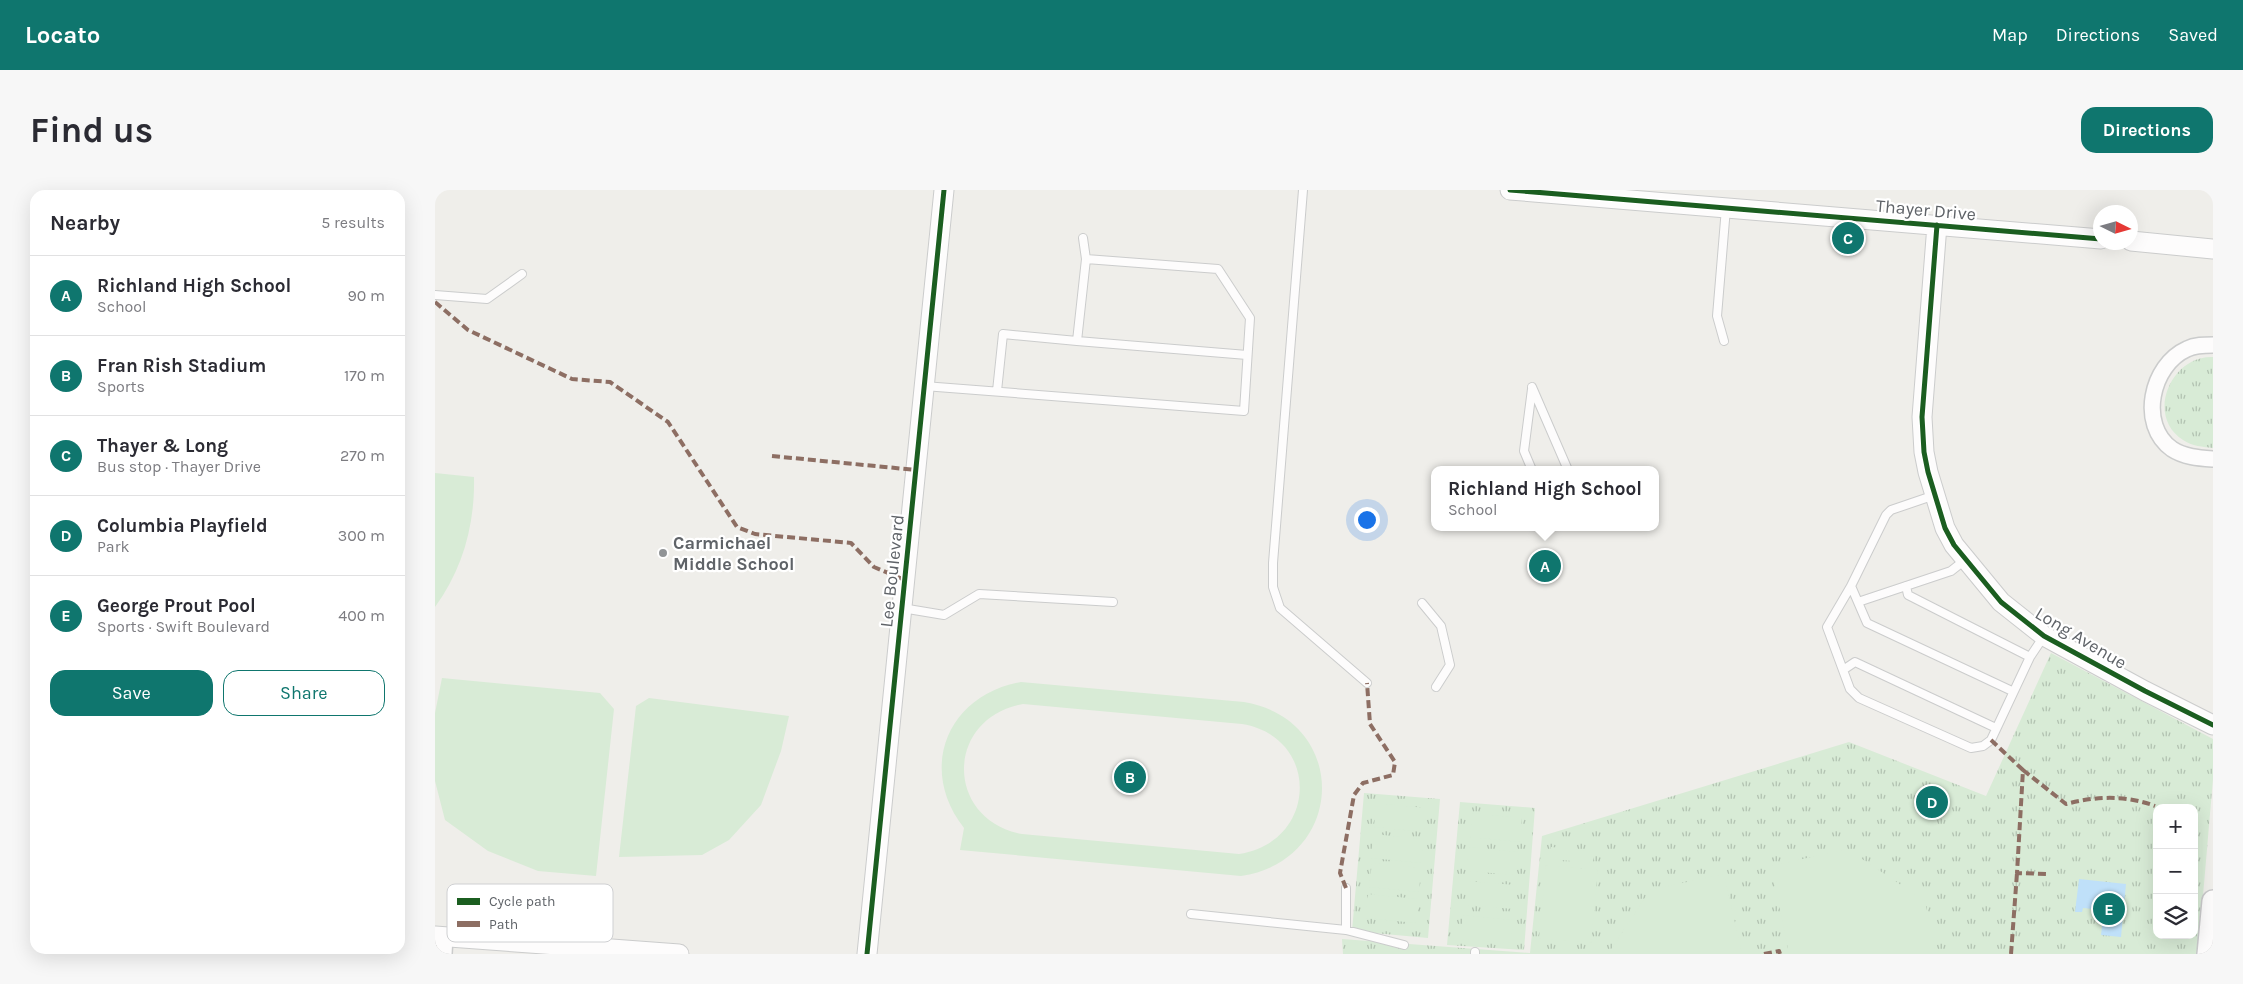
<!DOCTYPE html>
<meta charset="utf-8">
<style>
body{margin:0;font-family:Karla,sans-serif;background:#f7f7f7;color:#2b2b33}
.controls{position:absolute;right:15px;bottom:15px;display:grid;overflow:hidden;border-radius:10px;box-shadow:0 5px 20px #0002}
.controls button{width:45px;height:45px;display:grid;place-items:center;padding:0;border:0;border-bottom:1px solid #e1e1e2;background:#fff;color:#2b2b33;font:25px sans-serif}
.compass{position:absolute;left:1658px;top:15px;width:45px;height:45px;border-radius:50%;background:#fff;box-shadow:0 5px 20px #0002;rotate:95deg}
.you{position:absolute;left:931px;top:329px;width:18px;height:18px;margin:-12px;border:4px solid #fff;border-radius:50%;background:#1a73e8;box-shadow:0 0 0 8px #1a73e833}
.badge{display:grid;place-items:center;width:32px;height:32px;border-radius:50%;background:#0f766e;color:#fff;font-size:16px;font-weight:700}
.pin{position:absolute;translate:-50% -50%;border:2px solid #fff;box-shadow:0 1px 5px #0006}
.popup{position:absolute;left:996px;top:276px;width:228px;height:65px;box-sizing:border-box;display:grid;place-content:center;border-radius:10px;background:#fff;filter:drop-shadow(0 1px 4px #0005);font-size:16px;white-space:nowrap;color:#7c7c81}
.popup b{font-size:19px;color:#2b2b33}
.popup::after{content:'';position:absolute;left:50%;top:100%;margin-left:-10px;border:10px solid transparent;border-top-color:#fff}
.list{margin:0;padding:0;list-style:none}
h2{display:flex;justify-content:space-between;align-items:center;height:65px;margin:0;padding:0 20px;font-size:21px}
h2 small{font-size:16px;font-weight:400;color:#7c7c81}
.list li{display:grid;grid-template-columns:32px 1fr auto;gap:15px;align-items:center;box-sizing:border-box;height:80px;padding:0 20px;border-top:1px solid #e1e1e2}
.list b{display:block;font-size:19px;white-space:nowrap}
.list p{margin:0;font-size:16px;white-space:nowrap;color:#7c7c81}
.list em{font-size:16px;font-style:normal;color:#7c7c81}
.actions{display:flex;gap:10px;padding:15px 20px}
.actions a{flex:1;padding:11px 0;border:1px solid #0f766e;border-radius:15px;text-align:center;font-size:18px;color:#0f766e}
.actions .main{background:#0f766e;color:#fff}
.icon{flex:none;width:28px;height:28px;fill:none;stroke:currentColor;stroke-width:2;stroke-linecap:round;stroke-linejoin:round}
.map{position:relative;flex:none;width:1778px;height:764px;overflow:hidden;border-radius:15px}
header{display:flex;align-items:center;gap:30px;box-sizing:border-box;height:70px;padding:0 25px;background:#0f766e;color:#fff}
header strong{font-size:24px}
nav{display:flex;gap:28px;margin-inline-start:auto;font-size:18px}
.intro{display:flex;align-items:center;justify-content:space-between;box-sizing:border-box;height:120px;padding:0 30px}
h1{margin:0;font-size:35px}
.button{padding:12px 22px;border-radius:15px;background:#0f766e;color:#fff;font-size:18px;font-weight:700}
main{display:flex;gap:30px;padding:0 30px}
aside{flex:1;background:#fff;border-radius:15px;box-shadow:0 5px 20px #0002}
.map>svg:first-child{display:block}
.grass{fill:url(#grass-tufts);fill-rule:evenodd}
.pitch{fill:#d8ebd6;fill-rule:evenodd}
.water{fill:#bfe0f9}
.lines{fill:none;stroke-linecap:round;stroke-linejoin:round}
.service-casing{stroke:#cbcccc;stroke-width:10}
.minor-casing{stroke:#cbcccc;stroke-width:18}
.tertiary-casing{stroke:#cbcccc;stroke-width:21}
.secondary-casing{stroke:#cacacb;stroke-width:24}
.service{stroke:#fdfcfc;stroke-width:8}
.minor{stroke:#fdfcfc;stroke-width:15}
.tertiary{stroke:#fdfcfc;stroke-width:19}
.secondary{stroke:#fdfcfc;stroke-width:21}
.quiet{stroke:#8d6e63;stroke-width:4;stroke-dasharray:8 4;stroke-linecap:butt}
.cycleway-casing{stroke:#fff;stroke-width:8}
.cycleway{stroke:#1b5e20;stroke-width:5}
.poi-dot{fill:#919496;stroke:#fff;stroke-width:2}
.labels{text-anchor:middle;dominant-baseline:central;stroke-width:4.5;stroke-linejoin:round;paint-order:stroke}
.street-label{font-size:18px;fill:#5f6368;stroke:#fff}
.poi-label{font-size:18px;font-weight:bold;fill:#5f6368;stroke:#fff;text-anchor:start}
.key{fill:#fff;stroke:#cfd0d2;stroke-width:1}
.key-label{font-size:14px;fill:#5f6368}
</style>
<header>
<strong>Locato</strong>
<nav><a>Map</a><a>Directions</a><a>Saved</a></nav>
</header>
<div class="intro"><h1>Find us</h1><a class="button">Directions</a></div>
<main>
<aside>
<h2>Nearby<small>5 results</small></h2>
<ul class="list">
<li><span class="badge">A</span><div><b>Richland High School</b><p>School</p></div><em>90 m</em></li>
<li><span class="badge">B</span><div><b>Fran Rish Stadium</b><p>Sports</p></div><em>170 m</em></li>
<li><span class="badge">C</span><div><b>Thayer &amp; Long</b><p>Bus stop · Thayer Drive</p></div><em>270 m</em></li>
<li><span class="badge">D</span><div><b>Columbia Playfield</b><p>Park</p></div><em>300 m</em></li>
<li><span class="badge">E</span><div><b>George Prout Pool</b><p>Sports · Swift Boulevard</p></div><em>400 m</em></li>
</ul>
<div class="actions"><a class="main">Save</a><a>Share</a></div>
</aside>
<div class="map">
<svg width="1778" height="764" viewBox="0 0 1778 764">
<defs>
<pattern id="grass-tufts" width="24" height="20" patternUnits="userSpaceOnUse" patternTransform="scale(1.25)"><rect width="24" height="20" fill="#d8ebd6"/><path d="M3 7l-1-3M5 7V3M7 7l1-3M15 17l-1-3M17 17v-4M19 17l1-3" fill="none" stroke="#b2c2b1"/></pattern>
</defs>
<rect width="100%" height="100%" fill="#efeeea"/>
<path class="grass" d="M1778,167V258C1768,257 1757,256 1748,250C1710,226 1736,165 1778,167Z
M1616,463L1778,549V589L1763,764H908L907,749L1095,763L1107,646L1414,552L1551,606ZM1722,618H1759V745H1722Z
M929,603L1005,609L993,748L917,741Z
M1025,612L1100,618L1089,760L1012,755Z"/>
<path class="pitch" d="M0,283L39,287C40,334 28,379 0,417Z
M7,488L165,503L179,519L161,686L103,681L53,661L10,630L0,591V523Z
M586,492L809,512C915,530 912,670 806,686L525,660L529,638C482,578 513,505 586,492ZM588,514L807,534C886,547 883,652 804,664L587,644C509,629 510,528 588,514Z
M214,508L354,526L346,561L326,615L294,650L267,665L184,667L201,516Z
M941,613L991,618L989,642L939,637Z
M1037,623L1087,628L1085,652L1035,647Z
M938,644L988,649L986,673L936,668Z
M1034,657L1084,662L1081,685L1032,681Z
M1116,657L1159,661L1158,673L1115,669Z
M1412,659L1490,711L1501,764H1354L1336,676Z
M937,673L986,678L984,702L934,697Z
M1111,675L1163,680L1156,753L1104,748Z
M1289,684L1307,764H1173L1215,700Z
M1032,691L1081,695L1079,719L1030,715Z
M933,704L983,709L981,733L931,728Z
M1028,725L1078,730L1076,753L1026,749Z"/>
<path class="water" d="M1644,689L1691,694L1686,747L1666,745L1669,720L1648,718L1647,722H1640Z"/>
<g class="lines">
<defs>
<path id="service" d="M868,0L838,373V397L845,418L932,493
M648,48L651,69
M0,105L52,109L87,84
M1289,151L1282,126L1291,18
M489,196L809,221L815,128L783,79L651,69L642,151L812,165
M1097,197L1133,280
M1097,199L1089,261L1097,280
M562,201L568,144L642,151
M1500,305L1456,320L1451,325L1416,396L1432,433L1577,501
M1416,396L1392,437L1415,499L1424,508L1536,558L1548,556L1556,550L1595,467L1609,446
M1471,396L1473,405L1595,467
M1423,412L1516,381L1530,370
M987,413L1006,436L1015,475L1001,497
M467,418L509,425L544,404L678,412
M1408,480L1420,472L1561,538
M756,724L911,740L969,755
M911,740V698
M1040,764V762"/>
<path id="minor" d="M1778,155C1769,155 1760,155 1752,159C1716,175 1703,235 1737,259C1749,267 1764,268 1778,269
M9,764L10,747"/>
<path id="tertiary" d="M1075,0L1666,49
M1502,35L1487,227L1489,262L1493,282L1510,338L1519,355L1566,412L1609,446L1710,501L1778,535
M1696,51L1778,59
M0,746L244,764
M432,764L509,0"/>
<path id="secondary" d="M1773,764L1778,711"/>
</defs>
<use href="#service" class="service-casing"/>
<use href="#minor" class="minor-casing"/>
<use href="#tertiary" class="tertiary-casing"/>
<use href="#secondary" class="secondary-casing"/>
<use href="#service" class="service"/>
<use href="#minor" class="minor"/>
<use href="#tertiary" class="tertiary"/>
<use href="#secondary" class="secondary"/>
<path class="quiet" d="M0,112L33,140L137,189L175,192L233,232L302,337L320,344L416,353L439,377L470,390
M337,266L481,280
M1556,550L1588,580L1582,683L1611,684
M1588,580L1631,614C1661,606 1691,605 1720,616
M911,698L905,683L919,605L928,593L958,585L960,572L935,534L932,493
M1329,764L1344,761L1345,764
M1576,764L1582,683"/>
<defs>
<path id="cycleway" d="M1075,0L1666,49
M1502,35L1487,227L1489,262L1493,282L1510,338L1519,355L1566,412L1609,446L1710,501L1778,535
M432,764L509,0"/>
</defs>
<use href="#cycleway" class="cycleway-casing"/>
<use href="#cycleway" class="cycleway"/>
</g>
<circle class="poi-dot" cx="228" cy="363" r="5"/>
<g class="labels">
<g class="street-label">
<text transform="translate(1491 20) rotate(5)">Thayer Drive</text>
<text transform="translate(457 381) rotate(-84)">Lee Boulevard</text>
<text transform="translate(1646 448) rotate(31)">Long Avenue</text>
</g>
<g class="poi-label">
<text x="238" y="353">Carmichael<tspan x="238" dy="21">Middle School</tspan></text>
</g>
</g>
<rect x="12" y="694" width="166" height="58" rx="8" class="key"/>
<rect x="22" y="708" width="23" height="7" fill="#1b5e20"/>
<rect x="22" y="731" width="23" height="6" fill="#8d6e63"/>
<g class="key-label">
<text x="54" y="716">Cycle path</text>
<text x="54" y="739">Path</text>
</g>
</svg>
<div class="controls">
<button>+</button>
<button>−</button>
<button><svg class="icon" aria-label="layers" viewBox="0 0 24 24"><path d="M12 4l9 5-9 5-9-5zM3 14l9 5 9-5"/></svg></button>
</div>
<svg class="compass" viewBox="-18 -18 36 36"><path d="M0-13l5 13h-10z" fill="#e53935"/><path d="M0 13l5-13h-10z" fill="#7c7c81"/></svg>
<div class="you"></div>
<div class="pin badge" style="left:1110px;top:376px">A</div>
<div class="popup"><b>Richland High School</b>School</div>
<div class="pin badge" style="left:695px;top:587px">B</div>
<div class="pin badge" style="left:1413px;top:48px">C</div>
<div class="pin badge" style="left:1497px;top:612px">D</div>
<div class="pin badge" style="left:1674px;top:719px">E</div>
</div>
</main>
